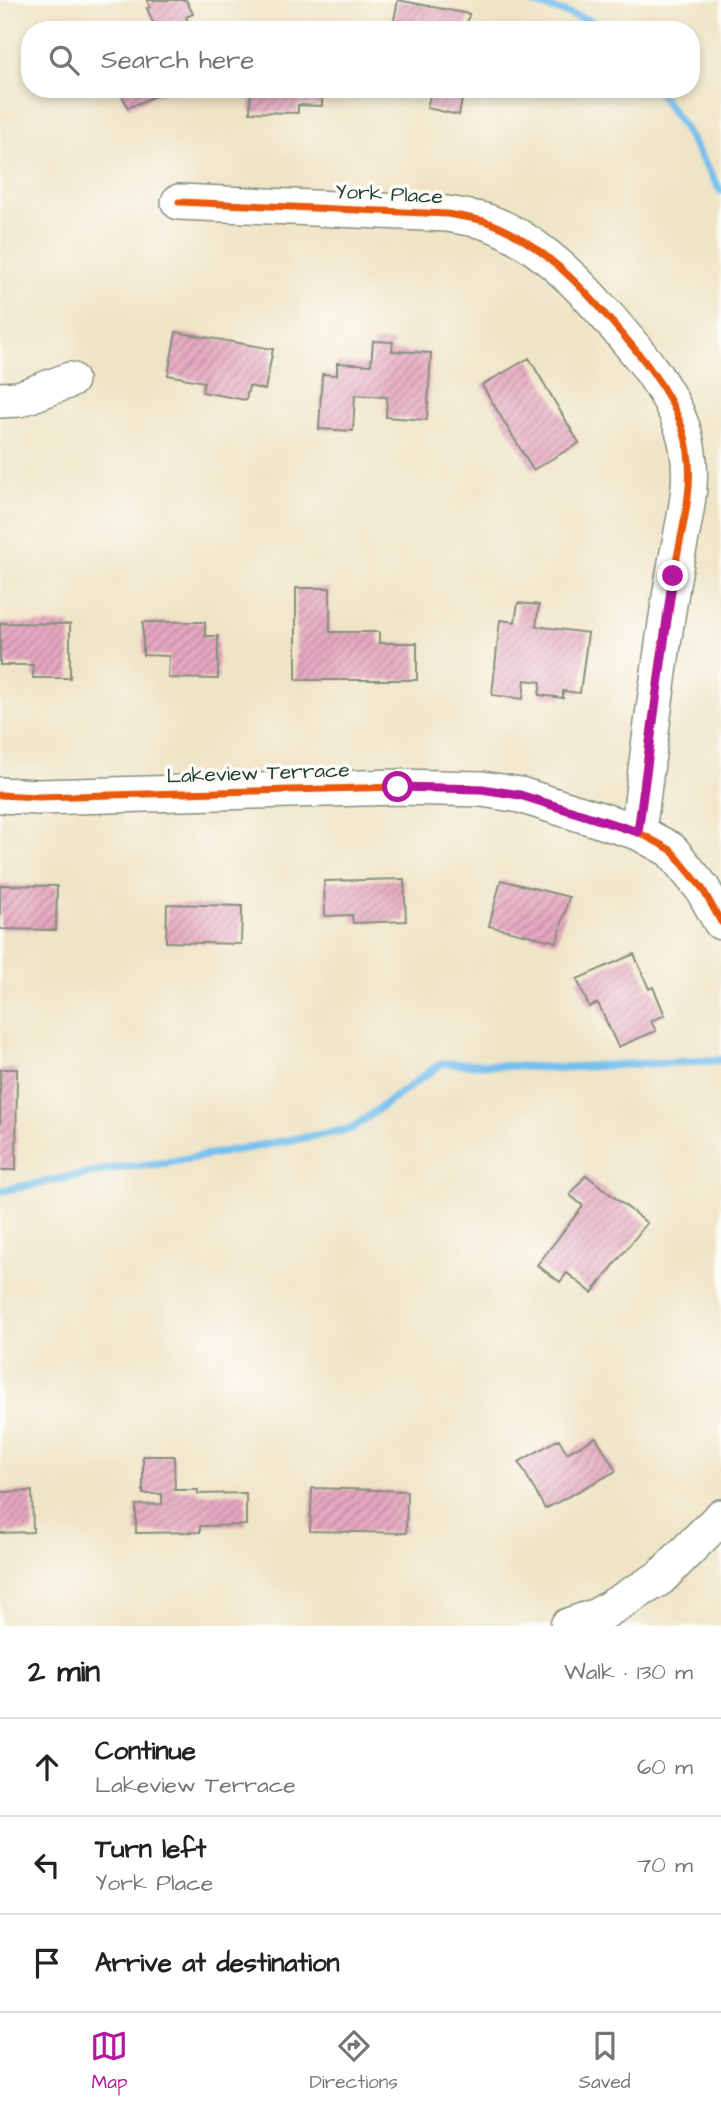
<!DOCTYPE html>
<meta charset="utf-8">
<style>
body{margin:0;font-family:"Architects Daughter",sans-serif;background:#f2f2f2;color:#222}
.stop{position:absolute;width:21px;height:21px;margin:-16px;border:5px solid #b5179e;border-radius:50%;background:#fff}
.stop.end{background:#b5179e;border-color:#fff;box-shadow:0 2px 7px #0008}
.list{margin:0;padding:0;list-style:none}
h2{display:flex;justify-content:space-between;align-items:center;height:91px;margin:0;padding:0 28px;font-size:30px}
h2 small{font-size:23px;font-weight:400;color:#767676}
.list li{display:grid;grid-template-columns:46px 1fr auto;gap:21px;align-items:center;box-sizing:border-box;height:98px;padding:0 28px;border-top:2px solid #e0e0e0}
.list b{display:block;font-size:26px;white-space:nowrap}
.list p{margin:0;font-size:23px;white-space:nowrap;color:#767676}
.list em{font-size:23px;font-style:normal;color:#767676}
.icon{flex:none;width:38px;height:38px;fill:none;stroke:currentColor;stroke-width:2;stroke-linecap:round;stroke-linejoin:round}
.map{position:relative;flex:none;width:721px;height:1626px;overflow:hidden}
.search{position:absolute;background:#fff;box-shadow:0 4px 10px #0003;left:21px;right:21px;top:21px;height:77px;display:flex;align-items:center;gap:18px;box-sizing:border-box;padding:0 24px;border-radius:28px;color:#767676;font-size:26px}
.sheet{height:385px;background:#fff}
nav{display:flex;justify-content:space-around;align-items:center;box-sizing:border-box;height:98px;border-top:2px solid #e0e0e0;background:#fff;font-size:19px;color:#767676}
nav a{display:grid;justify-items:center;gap:4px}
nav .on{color:#b5179e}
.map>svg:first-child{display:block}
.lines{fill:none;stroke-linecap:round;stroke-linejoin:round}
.stream{stroke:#74bfed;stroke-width:8}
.building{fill:url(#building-hatch)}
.minor-casing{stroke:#87907d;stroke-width:38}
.minor{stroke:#fff;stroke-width:35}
.cycleway-casing{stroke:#fdfcf7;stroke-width:11}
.cycleway{stroke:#e8590c;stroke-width:7}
.route{stroke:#b5179e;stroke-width:9}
.labels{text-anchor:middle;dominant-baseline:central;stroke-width:7;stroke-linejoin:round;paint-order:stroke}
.street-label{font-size:21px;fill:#1f3d34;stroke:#fdfcf7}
</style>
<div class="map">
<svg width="721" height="1626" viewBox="0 0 721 1626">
<defs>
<pattern id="building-hatch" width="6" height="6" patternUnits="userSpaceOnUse" patternTransform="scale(1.75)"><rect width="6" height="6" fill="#e5a7bf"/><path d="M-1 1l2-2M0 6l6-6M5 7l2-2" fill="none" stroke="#b9899c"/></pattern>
</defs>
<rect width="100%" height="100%" fill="#fdfcf7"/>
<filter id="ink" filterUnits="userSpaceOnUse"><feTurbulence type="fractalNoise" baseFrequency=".0143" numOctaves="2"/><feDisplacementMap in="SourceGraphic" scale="14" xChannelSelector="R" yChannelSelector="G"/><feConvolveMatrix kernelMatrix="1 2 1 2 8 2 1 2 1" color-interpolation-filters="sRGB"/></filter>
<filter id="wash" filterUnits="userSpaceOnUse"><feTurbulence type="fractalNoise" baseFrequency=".00686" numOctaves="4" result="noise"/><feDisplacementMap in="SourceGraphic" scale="28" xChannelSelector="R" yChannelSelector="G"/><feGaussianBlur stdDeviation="1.57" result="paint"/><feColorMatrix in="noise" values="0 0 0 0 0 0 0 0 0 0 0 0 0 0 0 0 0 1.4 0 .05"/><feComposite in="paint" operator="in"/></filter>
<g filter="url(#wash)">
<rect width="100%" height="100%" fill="#efe4c6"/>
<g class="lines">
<path class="stream" d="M525,0L591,21L603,30
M656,89L680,122L721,191
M0,1191L116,1168L164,1163L351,1129L442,1063L556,1068L721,1060"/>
</g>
<g id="blocks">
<path class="building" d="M147,0H186L193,14L186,17L192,30H156L147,8L150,7Z
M398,0L469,14L466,30H392Z
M119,89H170L128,108Z
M251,89H339L338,95L322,94V106L298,105V113L250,112Z
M424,89H464L459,115L427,108L431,92Z
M176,332L273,349L265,390L249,386L246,400L202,392L204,382L168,375Z
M373,341L393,342L392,351L431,353L427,420L386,417L387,397L355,395L353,431L319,429L322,374L337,375V363L371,365Z
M529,358L579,443L533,470L482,385Z
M296,588H330V632H379V643H417V680H296Z
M518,603L539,605L536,626L588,633L580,693L563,691V698L539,695L541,682L525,680L523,699L492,695L500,620L515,622Z
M143,622H205V636H218V679L168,678L169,656L143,655Z
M0,623L70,624V678H33V665H0Z
M404,879L406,921L353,923L352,915L325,916L324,881Z
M501,880L569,897L557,942L489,926Z
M0,885L57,886L56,930L0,929Z
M167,904L242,906L241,944L166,942Z
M634,954L649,989L653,987L665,1015L651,1021L656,1031L618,1047L598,1003L589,1007L577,979Z
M0,1069H17L16,1170H0Z
M586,1175L647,1223L592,1293L567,1273L560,1282L537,1265L583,1206L570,1195Z
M596,1437L616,1471L545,1509L519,1462L559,1439L567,1453Z
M143,1456H174L175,1490H198V1494L246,1493V1525L200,1526V1532L136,1533V1505L162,1504V1494H143Z
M312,1488L407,1491L406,1533L310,1531Z
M32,1491L33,1532L0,1533V1492Z"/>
</g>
</g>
<g filter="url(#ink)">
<use href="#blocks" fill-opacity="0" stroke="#87907d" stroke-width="2"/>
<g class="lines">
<defs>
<path id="minor" d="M179,202L447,214C459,216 472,218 484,221C526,234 569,273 598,306C629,342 666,381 682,427C700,478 681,528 673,579C659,663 649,748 638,832
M0,400L19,399L70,380
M0,795L38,797L398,787L482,789L520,795L638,832L671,850L702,888L721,922
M568,1626L597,1616L660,1578L721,1517"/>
</defs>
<use href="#minor" class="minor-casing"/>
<use href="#minor" class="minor"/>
<defs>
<path id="cycleway" d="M179,202L447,214C459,216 472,218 484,221C526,234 569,273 598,306C629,342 666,381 682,427C700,478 681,528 673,579C659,663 649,748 638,832
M0,795L38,797L398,787L482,789L520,795L638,832L671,850L702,888L721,922"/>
</defs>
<use href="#cycleway" class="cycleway-casing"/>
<use href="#cycleway" class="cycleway"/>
</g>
</g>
<g class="lines" filter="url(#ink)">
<path class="route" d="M398,787L482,789L520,795L638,832L673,576"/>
</g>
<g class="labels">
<g class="street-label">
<text transform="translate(389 194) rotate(3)">York Place</text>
<text transform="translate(258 773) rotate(-2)">Lakeview Terrace</text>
</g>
</g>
</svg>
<div class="stop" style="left:398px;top:787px"></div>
<div class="stop end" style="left:673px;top:576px"></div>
<div class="search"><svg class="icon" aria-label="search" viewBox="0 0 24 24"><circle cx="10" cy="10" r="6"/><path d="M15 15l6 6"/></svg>Search here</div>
</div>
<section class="sheet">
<h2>2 min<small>Walk · 130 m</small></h2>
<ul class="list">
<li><svg class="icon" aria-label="ahead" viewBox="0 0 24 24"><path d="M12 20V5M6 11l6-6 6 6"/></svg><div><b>Continue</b><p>Lakeview Terrace</p></div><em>60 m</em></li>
<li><svg class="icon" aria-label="left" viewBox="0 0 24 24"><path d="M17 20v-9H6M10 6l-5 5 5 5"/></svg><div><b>Turn left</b><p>York Place</p></div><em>70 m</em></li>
<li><svg class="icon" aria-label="arrive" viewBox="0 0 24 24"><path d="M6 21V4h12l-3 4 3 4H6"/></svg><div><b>Arrive at destination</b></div></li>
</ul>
</section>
<nav>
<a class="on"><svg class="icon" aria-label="map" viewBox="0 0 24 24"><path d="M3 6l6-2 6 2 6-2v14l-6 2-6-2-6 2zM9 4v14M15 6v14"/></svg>Map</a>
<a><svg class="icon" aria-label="directions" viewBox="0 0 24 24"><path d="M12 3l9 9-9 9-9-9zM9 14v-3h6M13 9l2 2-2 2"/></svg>Directions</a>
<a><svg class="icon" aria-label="saved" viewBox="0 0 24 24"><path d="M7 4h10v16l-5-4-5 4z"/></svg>Saved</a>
</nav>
